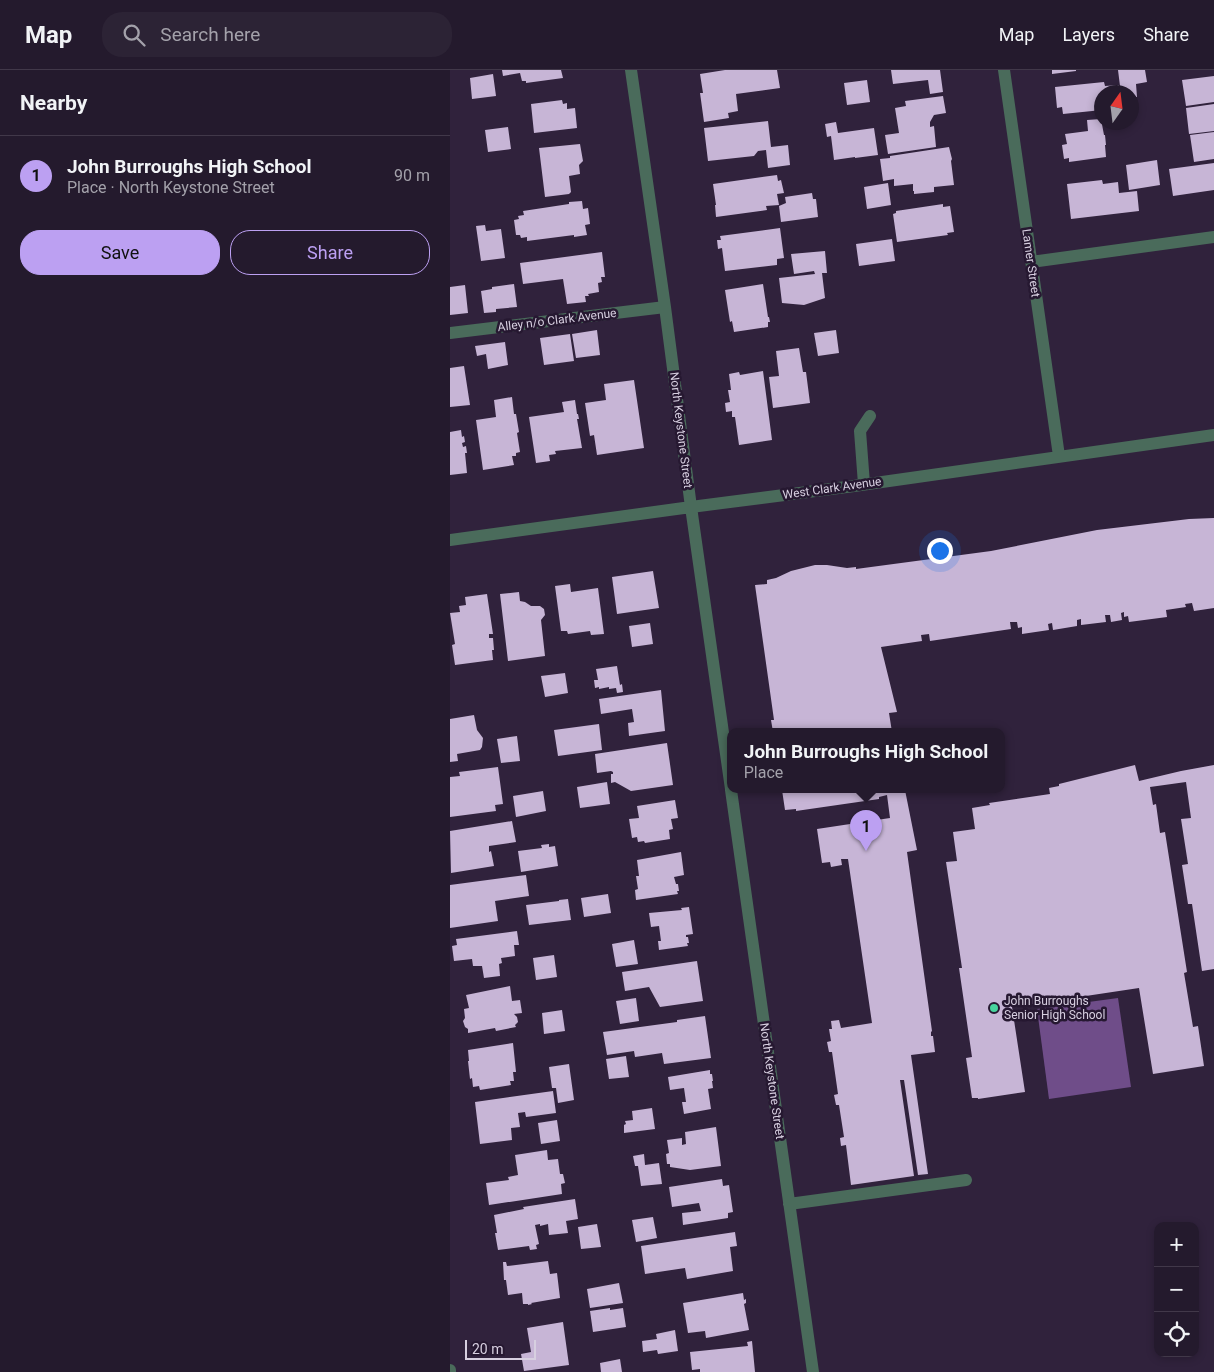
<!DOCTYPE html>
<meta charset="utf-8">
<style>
body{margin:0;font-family:Roboto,sans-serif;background:#2c2335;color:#f1f3f6}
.controls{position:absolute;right:15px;bottom:15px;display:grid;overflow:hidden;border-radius:10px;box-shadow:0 2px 8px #0003}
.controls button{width:45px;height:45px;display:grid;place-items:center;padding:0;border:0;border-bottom:1px solid #413849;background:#241a2d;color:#f1f3f6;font:25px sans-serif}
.compass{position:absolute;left:644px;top:15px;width:45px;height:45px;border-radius:50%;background:#241a2d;box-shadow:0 2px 8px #0003;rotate:14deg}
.scale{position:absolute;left:15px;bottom:12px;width:71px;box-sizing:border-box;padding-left:5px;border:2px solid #d7cfe0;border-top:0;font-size:14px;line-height:18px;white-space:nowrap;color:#d7cfe0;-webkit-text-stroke:4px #261831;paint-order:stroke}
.you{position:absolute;left:489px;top:480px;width:18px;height:18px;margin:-12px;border:4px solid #fff;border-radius:50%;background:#1a73e8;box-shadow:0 0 0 8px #1a73e833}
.badge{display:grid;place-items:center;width:32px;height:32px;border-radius:50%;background:#bca0f2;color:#111;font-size:16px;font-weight:700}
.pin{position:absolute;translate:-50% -41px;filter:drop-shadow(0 1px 2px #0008)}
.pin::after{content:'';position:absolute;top:26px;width:18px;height:15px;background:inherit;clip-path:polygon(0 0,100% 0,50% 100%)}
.popup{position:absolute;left:277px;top:658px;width:278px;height:65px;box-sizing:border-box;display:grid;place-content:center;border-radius:10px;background:#241a2d;filter:drop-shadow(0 1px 4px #0005);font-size:16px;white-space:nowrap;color:#a3a1aa}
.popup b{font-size:19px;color:#f1f3f6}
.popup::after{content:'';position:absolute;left:50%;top:100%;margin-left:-10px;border:10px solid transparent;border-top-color:#241a2d}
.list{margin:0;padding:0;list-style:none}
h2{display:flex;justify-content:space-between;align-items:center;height:65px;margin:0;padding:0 20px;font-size:21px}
h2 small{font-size:16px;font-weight:400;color:#a3a1aa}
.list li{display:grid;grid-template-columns:32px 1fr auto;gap:15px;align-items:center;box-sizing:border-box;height:80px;padding:0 20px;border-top:1px solid #413849}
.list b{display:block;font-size:19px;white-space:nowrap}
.list p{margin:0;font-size:16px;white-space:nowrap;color:#a3a1aa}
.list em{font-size:16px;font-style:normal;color:#a3a1aa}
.actions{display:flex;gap:10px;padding:15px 20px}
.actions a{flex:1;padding:11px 0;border:1px solid #bca0f2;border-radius:20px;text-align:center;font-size:18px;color:#bca0f2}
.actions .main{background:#bca0f2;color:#111}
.icon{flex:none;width:28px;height:28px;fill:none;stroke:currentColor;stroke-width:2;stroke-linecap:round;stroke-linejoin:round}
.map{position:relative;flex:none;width:764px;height:1302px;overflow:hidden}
header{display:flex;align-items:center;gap:30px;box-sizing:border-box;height:70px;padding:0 25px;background:#241a2d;border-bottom:1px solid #413849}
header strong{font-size:24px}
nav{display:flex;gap:28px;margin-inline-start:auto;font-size:18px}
.search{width:350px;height:45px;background:#2c2335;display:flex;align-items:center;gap:12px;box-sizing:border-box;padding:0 18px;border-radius:20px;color:#a3a1aa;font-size:19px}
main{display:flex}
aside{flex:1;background:#241a2d}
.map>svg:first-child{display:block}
.water{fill:#6f4d89}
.building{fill:#c7b5d6}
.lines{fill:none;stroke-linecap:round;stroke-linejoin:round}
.minor{stroke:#4a6b5b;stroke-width:12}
.poi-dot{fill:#47d49e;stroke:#261831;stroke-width:2}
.labels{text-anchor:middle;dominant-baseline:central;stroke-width:5;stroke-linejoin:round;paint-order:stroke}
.street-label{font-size:12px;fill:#d7cfe0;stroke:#261831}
.poi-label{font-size:12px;fill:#d7cfe0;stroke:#261831;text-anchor:start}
</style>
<header>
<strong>Map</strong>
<div class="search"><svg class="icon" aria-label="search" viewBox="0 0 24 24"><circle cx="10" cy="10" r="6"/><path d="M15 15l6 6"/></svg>Search here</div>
<nav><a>Map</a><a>Layers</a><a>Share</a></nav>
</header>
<main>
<aside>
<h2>Nearby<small></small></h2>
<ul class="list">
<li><span class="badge">1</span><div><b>John Burroughs High School</b><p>Place · North Keystone Street</p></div><em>90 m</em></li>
</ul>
<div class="actions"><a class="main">Save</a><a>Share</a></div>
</aside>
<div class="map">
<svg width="764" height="1302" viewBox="0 0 764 1302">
<rect width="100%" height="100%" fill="#30223c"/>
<path class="water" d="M668,928L681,1017L599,1029L587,939Z"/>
<path class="building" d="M52,0H111L113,8L76,13V11H72L70,3L53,6Z
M275,0H327L330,18L286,24L288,41L278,43L279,48L254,52L250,23H253L250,4Z
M441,0H490L493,22L480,24L478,10L443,14Z
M602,0H626V1L602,4Z
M668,0H695L697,12L686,14L687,27H682V22H674L673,16H670Z
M43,4L46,26L22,29L20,8Z
M764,6V32L736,36L732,10Z
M417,10L420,32L397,35L394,13Z
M654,12L655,16L669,15L670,22H652V40L613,44L612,37L607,38L605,17Z
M493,26L496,43L484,45L480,52V57L484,56L486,77L438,84L435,65L449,63L445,38L456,36L455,31Z
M112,30L113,34L117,33V39L125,38L127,58L84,63L81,34Z
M764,34V61L739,64L736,38Z
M651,49L654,65H655L656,75H655L656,87L619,92V88L614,89L612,75L617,74L615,64L638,61L637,50Z
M318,51L321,77L338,75L340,95L318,98L316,80L308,81L304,86L258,91L254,58Z
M386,52L388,63L424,58L428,85L405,88V87L384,90L381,66L377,67L375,54Z
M58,57L61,79L38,82L35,60Z
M764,62V89L744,92L740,65Z
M130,74L133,91L129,95L130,104L119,106L121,122L119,124L95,127L89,78Z
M499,77L502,89L501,91L504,115L484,117V122L464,124V121H463V114L444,116V109L433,111L430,89L440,88V86Z
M707,90L710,115L679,120L676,95Z
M764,93V120L723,126L719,99Z
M327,105L328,111L331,110L334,123L327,124L329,135L316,136L317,140L266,147L265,135H266L263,114Z
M652,110L653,114L668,112L669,123L687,121L689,141L621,149L617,114Z
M438,113L441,135L417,139L414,117Z
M362,123L363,129H366L368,147L331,152L329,136L336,133L335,127Z
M132,131L133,139L138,138L140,154L135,155L137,165L124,167V165L77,171V167L71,168L70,165H66L64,150L69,149L68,146L74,145L73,141L119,134V132Z
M493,134V137L500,136L504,162L497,163L498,165L447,172L443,144L446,143V141Z
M35,155L36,161L51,159L55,188L31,191L26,156Z
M330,158L334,188L327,189V195L275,201L272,178L268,179L267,170H271L270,166Z
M442,169L445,191L409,196L406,174Z
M375,181L377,203H372L375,228L354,235L332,233L329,208L365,204L364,201L344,204L341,184Z
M152,182L155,207H151L152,212L148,213L149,222L138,224L139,226H135L136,232L117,234L113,209L73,214L70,193Z
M64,214L67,237L46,239V242L34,243L31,221L42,219V217Z
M313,214L318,247H319L320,252H318V257L284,262L282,251L280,252L275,220Z
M15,215L18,243L0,245V217Z
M147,260L150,285L126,288L122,264Z
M386,260L389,283L368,286L364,263Z
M120,264L124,291L94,295L90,268Z
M55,272L58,295L38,299L36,284L27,286L25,276Z
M349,278L353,302H356L360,333L323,338L319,307L329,306L326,281Z
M14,296L20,335L0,337V298Z
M313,301L322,370L289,375L285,347H282V341L276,342L275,333L280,332L278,320H281L279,304L289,302L290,305Z
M184,310L194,378L147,385L144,365L140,366L135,333L156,330L154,314Z
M62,327L64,344H66L69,362L67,363L70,382L66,383V386H62L64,395L33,400L26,350L46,347L44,330Z
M125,330L127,344H128L129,349H127L132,378L105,381L106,384L99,385L100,391L86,393L79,347L114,342L112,332Z
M11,360L12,367L14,366L15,372L12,373L13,377L16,376L17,383H15L17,403L0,405V362Z
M764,448V538L744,541L742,533L735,534L736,537L716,540L717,547L679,552L678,546L674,547V542L671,543L672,550L661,552L660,545H655L656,552L631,555V549L627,550V556L603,560L602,553L598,554L599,560L572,564V557L568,558L567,552H560L561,559L480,571L479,564L471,565L472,571L431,577L447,642L439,643L442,662H323L321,650H324L305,515L317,514V510L326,508L341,501L365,495H377L397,498L406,497V499L541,481L647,460L739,449Z
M203,501L209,538L167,544L162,507Z
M120,514L121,522L148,518L154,564L141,565L140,561L118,564L117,561H111L105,516Z
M69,522L70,531L75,532L81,536H90L94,539L95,545L91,550L95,586L58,591L50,524Z
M37,524L43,564H39V568H43L44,580H42L43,590L5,595L2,575L5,574L0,543L10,542L9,536L16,535L15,527Z
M200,553L203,574L182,577L179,556Z
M167,596L170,615L172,614L173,622L167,623L166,618L159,619V617L149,619V617L145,618L144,610H148L146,599Z
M115,603L118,623L95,627L91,606Z
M211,620L215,661L179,666L178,653L184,652L182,639L151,644L149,629Z
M24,645L27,660L33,668L32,677L30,680L7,684L8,691L0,692V649Z
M149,654L152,680L108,686L104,660Z
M67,666L70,691L51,693L47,669Z
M217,673L223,715L181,721L165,712L161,713V704H163V702L161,701L147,703L145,684Z
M685,695L689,711L731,701L764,695V899L752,901L742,834H738L732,795L738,794L731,749L741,748L736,712L700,717L703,735L706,734L710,763L715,762L737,902L734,903L743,957L748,956L754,996L703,1004L689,918L562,937L575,1022L528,1029V1028H522L516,988L522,987L509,898H512L496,792L507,791L503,762L525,759L522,738L540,735L539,733L600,724L599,718L609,716V714Z
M48,697L53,734L45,735L46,741L0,747V707L10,706L9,702Z
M157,712L160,734L130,738L127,717Z
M332,720H455L467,780L457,782L482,961L481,962V966H483L485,982L461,985L478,1104L468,1105L454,1010H450L464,1106L401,1115L396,1075L391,1076L390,1068L394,1067L389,1035H386L384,1025L388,1024L382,982H379L377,972L381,971L379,959H382L381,951L389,950L391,958L422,953L398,789H391L392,795L381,797L380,792L372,793L367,759L440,748L437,725L429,727V729L346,741V739L335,740Z
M93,721L96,741L66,747L63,726Z
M225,730L228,748L221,749L223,759L219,760L220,769L195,773L194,771L188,772L187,767L182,768L179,749L189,748L187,736Z
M62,751L66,772L39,776V782L41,781L44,796L1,803L0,761Z
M99,774V777L105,776L108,796L71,802L68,781L92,778L91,775Z
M231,782L234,805L224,807L226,814H228L229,821H227L228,824L186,830L185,820L188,819L186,806H189L187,790Z
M76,805L79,826L45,831L48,851L0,858V815Z
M158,824L161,843L134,847L131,828Z
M118,829L121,850L79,855L76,835L109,831V830Z
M239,837L243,864L236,865V867H238L239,873H237L238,876L209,880L208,871H211L209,856L201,857L199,843L232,840L231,838Z
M67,861L69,875H64L65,886L51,888L52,893L49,894L50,906L34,908L32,896H23L22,889L4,891L2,876L7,875L6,869Z
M184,870L188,894L166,897L162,874Z
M104,885L107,907L86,910L83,888Z
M247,891L253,931L210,937L199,917L175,921L172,902Z
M60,916L62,931L70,930L72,943L64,944L67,947L68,952L65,955L66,957L46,961L45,958L18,963V959L15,957L13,951L15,948L14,939L19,938L16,925Z
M186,928L189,951L170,954L166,931Z
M112,940L115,961L94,964L92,943Z
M255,946L261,988L214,994L212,983L185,987L184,981L157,985L153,962L227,952V950Z
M63,973L66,1002H63L64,1011H60L61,1015L30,1020L29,1016L23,1017L22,1008L20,1009L18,991H19L18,980Z
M176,986L179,1007L159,1009L156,989Z
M119,994L124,1030L108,1033L106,1018H102L99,997Z
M260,1000V1004H262L263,1011H262L263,1018L258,1019L261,1039L234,1044L232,1032H236L234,1018L220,1020L218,1007Z
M103,1021L106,1043L76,1047L75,1042L68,1043L70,1057L61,1058L62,1070L30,1074L25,1032Z
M202,1038L205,1059L174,1063V1055L176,1054L175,1051L183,1050L182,1041Z
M107,1050L110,1071L91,1074L88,1053Z
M266,1057L271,1096L240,1100L220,1097V1094H217L216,1084L219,1083L217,1070L232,1068V1075L236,1074L235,1062Z
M97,1080L98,1090L108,1089L110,1104H113L115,1113L111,1114L112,1124L39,1135L36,1113L59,1110L58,1107L68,1105L65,1085Z
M194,1084L195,1095L209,1093L212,1114L191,1116L188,1096H185L183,1086Z
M272,1109L273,1116L279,1115L283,1142L278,1143V1148L233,1155L232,1143L251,1141L249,1133L222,1137L219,1117Z
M125,1129L128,1149L116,1151L118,1163L99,1165L98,1154L90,1156V1154L85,1155L89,1174L86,1175L87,1179L80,1180L79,1176L48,1180L45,1163H47L44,1145L74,1139L73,1137Z
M203,1147L207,1168L186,1172L182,1150Z
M147,1154L151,1177L131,1179L128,1157Z
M285,1162L287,1176L280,1177L283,1201L237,1209L235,1198L195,1204L191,1176Z
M98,1191L100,1204L107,1203L110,1228L81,1233L82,1234L78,1235V1234H73L72,1223L58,1225L56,1210H54L53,1192H56L57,1196Z
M169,1213L173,1233L140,1238L137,1219Z
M293,1223L294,1230L296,1229V1233L294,1234L299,1260L256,1268L255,1261L238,1263L233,1233Z
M160,1238V1240L173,1238L176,1257L143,1262L140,1241Z
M113,1252L119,1295L74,1301L71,1284L81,1282L77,1258Z
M225,1260L228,1281L208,1284L207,1280L193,1282L192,1271L207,1269L206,1264Z
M302,1271L305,1302H250V1299L242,1300L240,1282L298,1276L297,1272Z
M170,1289L172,1302H151L150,1293Z"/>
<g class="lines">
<path class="minor" d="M181,0L215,237L241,437L281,719
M554,0L609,386
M581,192L764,167
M0,263L215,237
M414,414L410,361L420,346
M0,470L241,437L404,416L764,365
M281,720L363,1302
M339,1134L516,1110
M0,1300V1302"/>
</g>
<circle class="poi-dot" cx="544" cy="938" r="5"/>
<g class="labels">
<g class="street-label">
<text transform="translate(581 193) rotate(82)">Lamer Street</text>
<text transform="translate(107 250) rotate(-7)">Alley n/o Clark Avenue</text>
<text transform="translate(231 360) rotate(83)">North Keystone Street</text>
<text transform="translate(382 418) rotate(-8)">West Clark Avenue</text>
<text transform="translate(322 1011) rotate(82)">North Keystone Street</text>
</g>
<g class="poi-label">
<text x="554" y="931">John Burroughs<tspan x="554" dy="14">Senior High School</tspan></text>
</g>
</g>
</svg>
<div class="controls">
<button>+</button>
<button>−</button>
<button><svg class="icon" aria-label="locate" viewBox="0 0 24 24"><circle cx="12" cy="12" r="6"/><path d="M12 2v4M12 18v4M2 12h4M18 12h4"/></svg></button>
</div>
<svg class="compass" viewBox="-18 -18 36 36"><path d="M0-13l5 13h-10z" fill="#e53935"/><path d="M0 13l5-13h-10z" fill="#a3a1aa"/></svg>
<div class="scale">20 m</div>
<div class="you"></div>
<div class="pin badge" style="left:416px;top:781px">1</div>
<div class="popup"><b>John Burroughs High School</b>Place</div>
</div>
</main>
